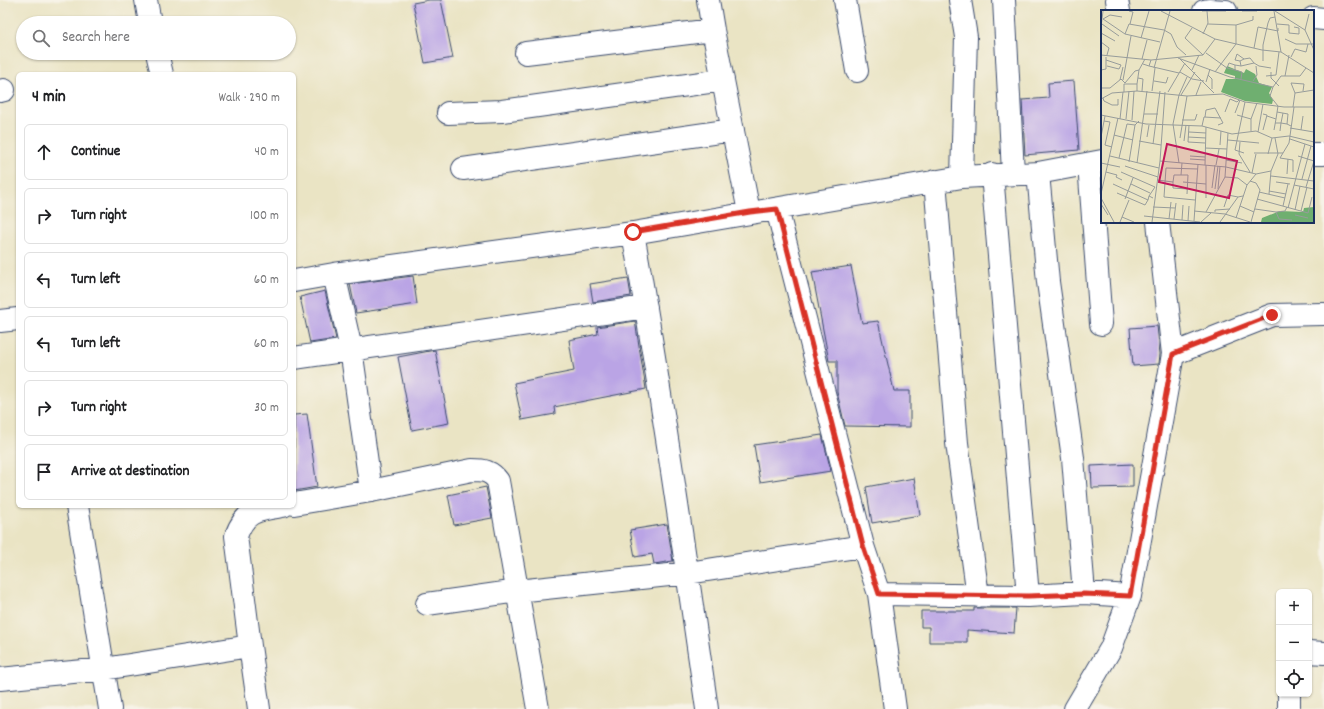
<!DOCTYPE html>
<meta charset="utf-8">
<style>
body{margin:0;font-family:Dekko,sans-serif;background:#f2f2f2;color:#202124}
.controls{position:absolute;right:12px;bottom:12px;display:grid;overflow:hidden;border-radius:6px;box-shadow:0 1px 3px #0004}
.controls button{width:36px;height:36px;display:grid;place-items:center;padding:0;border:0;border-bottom:1px solid #e0e0e0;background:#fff;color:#202124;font:20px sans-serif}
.stop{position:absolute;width:12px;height:12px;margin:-9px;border:3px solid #d93025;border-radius:50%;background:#fff}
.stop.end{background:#d93025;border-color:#fff;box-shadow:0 1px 4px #0008}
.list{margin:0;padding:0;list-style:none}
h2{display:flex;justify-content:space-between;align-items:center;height:52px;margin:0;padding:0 16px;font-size:17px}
h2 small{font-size:13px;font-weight:400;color:#757577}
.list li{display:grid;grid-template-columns:26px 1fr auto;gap:12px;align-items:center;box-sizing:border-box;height:56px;margin:0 8px 8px;padding:0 8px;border:1px solid #e0e0e0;border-radius:6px}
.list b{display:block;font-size:15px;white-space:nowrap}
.list em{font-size:13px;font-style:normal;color:#757577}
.icon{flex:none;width:22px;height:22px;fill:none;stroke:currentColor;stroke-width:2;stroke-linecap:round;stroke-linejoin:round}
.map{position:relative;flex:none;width:1324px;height:709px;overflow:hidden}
.search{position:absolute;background:#fff;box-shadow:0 1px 3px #0004;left:16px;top:16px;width:280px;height:44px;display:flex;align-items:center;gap:10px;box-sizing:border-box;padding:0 14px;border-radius:22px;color:#757577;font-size:15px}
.panel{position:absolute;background:#fff;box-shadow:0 1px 3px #0004;left:16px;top:72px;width:280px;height:436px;border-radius:6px}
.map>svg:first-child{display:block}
.building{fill:#baa4e5}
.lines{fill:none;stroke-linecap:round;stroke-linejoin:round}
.minor-casing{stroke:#3a4a6d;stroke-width:24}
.minor{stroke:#fff;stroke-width:22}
.route{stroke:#d93025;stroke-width:5}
.inset-road{fill:none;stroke:#979c9b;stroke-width:1}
.view{fill:#c2185b;fill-opacity:0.15;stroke:#c2185b;stroke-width:2}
.inset-edge{fill:none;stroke:#1b2f5e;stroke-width:2}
</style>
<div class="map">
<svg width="1324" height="709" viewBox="0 0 1324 709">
<rect width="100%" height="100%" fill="#f7f3e8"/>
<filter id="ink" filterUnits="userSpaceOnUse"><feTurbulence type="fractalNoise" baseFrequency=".025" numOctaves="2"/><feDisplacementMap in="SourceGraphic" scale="8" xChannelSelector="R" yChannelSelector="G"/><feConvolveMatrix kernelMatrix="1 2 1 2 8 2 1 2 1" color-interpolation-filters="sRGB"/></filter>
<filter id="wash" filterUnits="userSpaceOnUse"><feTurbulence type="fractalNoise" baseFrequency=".012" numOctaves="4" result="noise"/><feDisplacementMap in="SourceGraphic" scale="16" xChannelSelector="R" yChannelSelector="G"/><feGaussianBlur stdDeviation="0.9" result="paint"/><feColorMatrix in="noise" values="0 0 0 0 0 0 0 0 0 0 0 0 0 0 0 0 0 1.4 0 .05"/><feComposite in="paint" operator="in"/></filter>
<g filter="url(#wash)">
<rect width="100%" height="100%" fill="#eae4c4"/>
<g id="blocks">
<path class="building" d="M429,0H441L453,58L425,63L413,3Z
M1074,81L1079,150L1025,155L1022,100L1049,98L1048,83Z
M851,266L862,323L878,321L894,391H910V427L845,426L837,392V361H829L812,272Z
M413,276L417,304L356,313L350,284Z
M628,278L631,296L593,302L590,284Z
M325,291L336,339L310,343L300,297Z
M635,321L646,389L554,407L555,414L522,420L514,383L574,371L569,340L598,334L597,327Z
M1157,326L1160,354L1159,364L1133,366L1130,328Z
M435,350L449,423L412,430L398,357Z
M307,414L317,487L294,491V415Z
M822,435L831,471L760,482L754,445Z
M1133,464V487L1092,488L1091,466Z
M914,478L920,515L872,523L866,487Z
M486,487L492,518L454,525L448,495Z
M667,524L673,561L654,564L652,554L635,557L630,530Z
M974,608H1016L1014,633L967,630V642H929V627H921V611H974Z"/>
</g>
</g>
<g filter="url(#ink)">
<use href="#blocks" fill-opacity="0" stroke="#3a4a6d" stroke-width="1"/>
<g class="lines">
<defs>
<path id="minor" d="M146,0L150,23
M708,0L713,30L749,212
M845,0L857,71
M960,0L966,37L962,177
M1004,0L1013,173
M1117,0L1119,11
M1204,11L1209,10L1226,11
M1313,18L1324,19
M157,53L162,74
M526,53L713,30
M0,91L4,90
M448,113L502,111L723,80
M1313,154H1324
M1089,164L1101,324
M463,169L733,130
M1038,173L1048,282L1073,458L1084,593
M992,174L1028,596
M935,181L957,443L978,596
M777,209L863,546L879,594L895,709
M633,233C661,391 684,550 707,709
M334,274L351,349L371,491
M294,281L334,274L633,233L962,177L1038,173L1102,161
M0,321L18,319
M1173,354L1272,315L1324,314
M294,358L646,307
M294,504L371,491L472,470C484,470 491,471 498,481L538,709
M77,506L110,709
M879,594L1028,596L1084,593L1130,596
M427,604L517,591L688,573L863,546
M250,646L236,536C245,510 258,510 283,506
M1309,652L1324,653
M0,679L104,669L250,646L259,709
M1075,709L1111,648L1130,596L1173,354L1158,222
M1289,709V694"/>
</defs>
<use href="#minor" class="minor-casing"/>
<use href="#minor" class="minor"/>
</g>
</g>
<g class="lines" filter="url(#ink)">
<path class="route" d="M633,232L750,212L777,209L863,546L879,594L1028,596L1084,594L1130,596L1173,354L1272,315"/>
</g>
<g transform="translate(1101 10)">
<rect width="213" height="213" fill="#eae4c4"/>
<path d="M126,56L143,63L145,59L154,64L158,73L171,77L168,83L172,90L171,94L144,91L120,82L125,69H134V66L123,63ZM213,197V212H160L161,208L179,201L202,202L203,198Z" fill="#6faf70"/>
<path class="inset-road" d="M28,1L32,2L29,14M60,1L114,29L161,40L180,42L213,63M101,1H125M141,1H156M173,1L180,42M174,1L204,20L213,40M21,7L9,5L2,9L24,24L59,32M1,14L18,26M107,14L135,15L152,10V6M176,14L188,15V23L198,24V18L193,17M0,17L2,1M91,18L84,28L102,45M204,20L208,4M0,23L14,31M24,24L28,14L63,20L70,24L76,37L85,45M102,24L107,13L106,1M40,28L48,1M184,29L195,34H207M0,32L8,38L6,45M153,38L157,17L177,21V18M105,43L126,58L128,53L134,55V60L126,58M0,45L50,50L102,45L114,29M190,47L194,39L205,42L207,34H213M77,48L129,67L172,77L180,66H199L205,58M41,49L46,30M79,49L113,83M5,50L20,55L18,59L6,56M162,51V35L167,13L169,8L174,7M153,53L158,56L170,58M42,54L48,56L50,50M134,55L140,56L139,51L134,50L136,44L143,49L139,51M48,56L78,63M140,56L153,53L149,48L143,49M53,58L69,1M0,60L5,59V47M91,60L98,45M134,60L141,62L140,69M79,62L91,69L103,71M114,62L135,34V15M170,62V68L178,76M107,65L111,69V79M165,66L175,65L178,42M184,66L188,45M37,68L42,69L41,81M19,70L22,57M22,70L30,26M53,71L65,73L67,67M152,71L156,65L155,56M105,72L109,59M36,74L38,60M172,77L169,86L177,96L175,109M0,78H9L20,69L24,73L34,61L38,60L44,49M51,81L54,58M202,81L203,74L190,73L194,83L213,80M23,82V74H36V81M67,82L84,53M80,85L94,62M95,85L100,72M2,88L3,91L11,95H17V89M0,89L11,83L36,81L86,86L122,84L144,92L183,97H213M192,97L194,83M124,102L129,89L136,92L138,90M176,102L187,104L186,114L190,116M134,103L139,90M43,104H57M162,104L166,105L162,120M0,105L45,114L101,116L131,124L155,121L171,128L188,126L213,132M136,105L150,109V121M166,106L175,109L173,120M104,107L105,100L114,98L122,113L117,115M19,109L22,82M25,109L28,81M150,109L156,93M31,110L33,81M81,110H94L96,104M3,111L9,112L4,135L11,137M174,113H180L182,103M88,115L87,132L104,133M101,116L103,107L120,108M189,118L213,122M200,120L202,106M179,121L180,113L186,114M88,122L105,123M157,122L162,94M13,125L32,130M0,127L4,106M46,127L48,115M87,127L105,128M79,128L86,86M189,129L213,137M127,130L158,133M38,131L60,135M83,131L85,115M139,132L138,144L149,162M52,134L59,81M119,135L120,121M104,138L126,139M143,143L134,140L144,92M153,143H182M167,144L171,128M9,146L58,158M89,146L104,147M197,146L213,151M18,148L26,114L34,115L38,111M89,149L104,150M125,150L141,153M59,151L125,157L155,164L170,161M28,152L34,115M0,153L19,157M36,153L46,81M78,153L72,114L78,85L86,67M104,155L105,117M115,155L118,139M24,156L57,167M5,162L16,165L15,167L21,170M20,162L54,177L48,186M192,162V150L179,148L188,133L193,97M151,163L155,144M186,164L187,149M80,165L81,153M170,166L213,171M124,167L137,168L146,175M201,169L210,136M56,170L72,172V178L86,179M149,171L155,173L159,180L150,212M72,172L73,165H87L86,184M82,172L105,174M175,172L189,174M12,174L47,190L48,186L52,188M30,174L49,183M193,175L213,179M205,177L213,151M111,178L114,155M114,179L117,156M117,179L119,156M168,181L185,184M158,182L184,188M16,183L44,195L47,190M0,184L17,108M168,184L170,161L177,144L174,128M0,188L13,212M105,188V155M24,189L32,168M156,189L207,203L211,187M94,190L63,187L65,158L97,159M0,194L7,205M139,196L153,202M182,196L187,174M52,197L74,198M123,197L127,185L137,187M186,197L184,201L175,202L178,209L191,210M187,198L204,134M154,199L175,202M194,200L199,176M93,201L124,204L149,212M200,201L206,177M105,202L124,167L127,123M114,202V200L129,199M194,205L207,208M43,206L99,212M21,207L33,212M135,208L146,175L155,164M68,209L70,192M73,209L75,193M81,210L82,195M87,211L88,196M93,211L97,154M19,212L28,190M51,212L59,151L64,82M100,212L110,203M119,212L137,187L142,186"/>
<path class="view" d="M66,134L136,151L128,188L58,172Z"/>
<rect width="213" height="213" class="inset-edge"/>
</g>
</svg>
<div class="controls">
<button>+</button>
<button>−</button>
<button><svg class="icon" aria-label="locate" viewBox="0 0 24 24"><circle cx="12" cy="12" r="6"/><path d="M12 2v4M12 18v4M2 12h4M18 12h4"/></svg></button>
</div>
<div class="stop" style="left:633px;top:232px"></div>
<div class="stop end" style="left:1272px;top:315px"></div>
<div class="search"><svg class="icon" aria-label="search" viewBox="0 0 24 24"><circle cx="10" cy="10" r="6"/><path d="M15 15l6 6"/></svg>Search here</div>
<section class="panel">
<h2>4 min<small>Walk · 290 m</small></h2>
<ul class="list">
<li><svg class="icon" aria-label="ahead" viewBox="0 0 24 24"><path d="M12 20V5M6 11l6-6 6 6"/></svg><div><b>Continue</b></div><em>40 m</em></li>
<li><svg class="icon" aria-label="right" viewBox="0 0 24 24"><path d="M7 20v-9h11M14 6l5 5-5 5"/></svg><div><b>Turn right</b></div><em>100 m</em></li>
<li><svg class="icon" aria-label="left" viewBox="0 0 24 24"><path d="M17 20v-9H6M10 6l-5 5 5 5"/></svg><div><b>Turn left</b></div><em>60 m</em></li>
<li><svg class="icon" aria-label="left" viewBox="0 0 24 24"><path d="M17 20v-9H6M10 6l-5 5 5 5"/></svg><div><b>Turn left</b></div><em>60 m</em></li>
<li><svg class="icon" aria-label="right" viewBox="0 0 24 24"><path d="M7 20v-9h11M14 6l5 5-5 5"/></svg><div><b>Turn right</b></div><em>30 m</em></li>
<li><svg class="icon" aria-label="arrive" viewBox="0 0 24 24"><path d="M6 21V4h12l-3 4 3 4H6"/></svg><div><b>Arrive at destination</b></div></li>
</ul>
</section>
</div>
